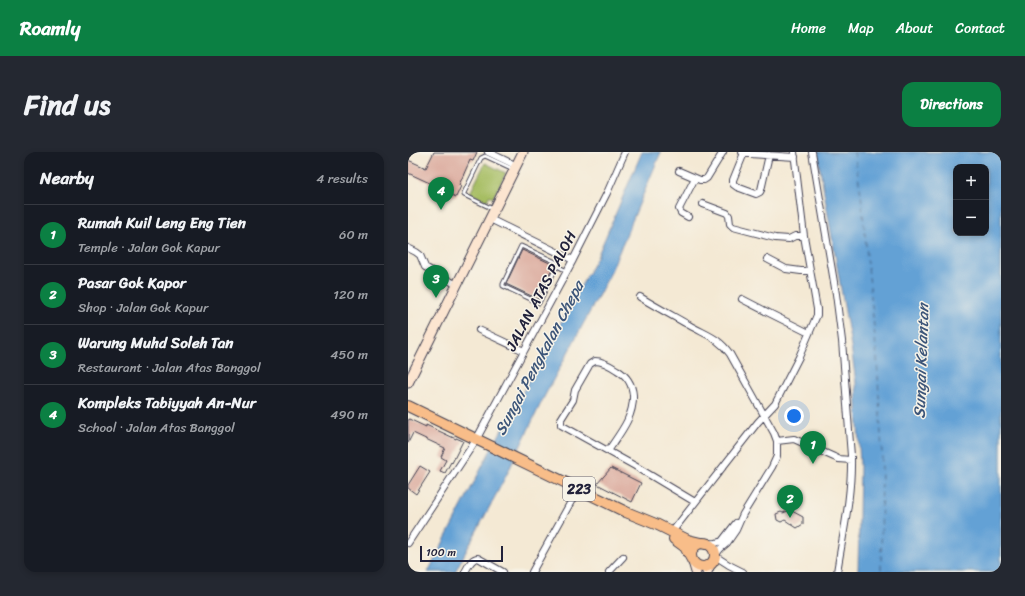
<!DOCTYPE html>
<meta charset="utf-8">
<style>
body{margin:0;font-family:Sriracha,sans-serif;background:#242831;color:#f1f3f6}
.controls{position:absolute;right:12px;top:12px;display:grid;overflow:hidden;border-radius:8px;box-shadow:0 2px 6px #0003}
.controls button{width:36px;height:36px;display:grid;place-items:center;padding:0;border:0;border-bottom:1px solid #363941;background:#171b24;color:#f1f3f6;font:20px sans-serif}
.scale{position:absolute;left:12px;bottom:10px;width:83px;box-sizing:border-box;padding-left:4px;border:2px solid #22223b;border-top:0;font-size:11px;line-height:14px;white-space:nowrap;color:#22223b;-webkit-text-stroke:3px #f7f3e8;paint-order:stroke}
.you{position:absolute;left:386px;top:264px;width:14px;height:14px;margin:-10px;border:3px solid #fff;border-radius:50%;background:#1a73e8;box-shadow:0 0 0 6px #1a73e833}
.badge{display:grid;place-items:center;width:26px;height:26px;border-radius:50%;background:#0b8043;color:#fff;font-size:13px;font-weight:700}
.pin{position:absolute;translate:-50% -33px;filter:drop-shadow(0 1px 2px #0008)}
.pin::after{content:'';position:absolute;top:21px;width:14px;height:12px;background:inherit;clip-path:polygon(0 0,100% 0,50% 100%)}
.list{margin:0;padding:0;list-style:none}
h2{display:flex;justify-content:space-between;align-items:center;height:52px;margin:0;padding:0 16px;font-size:17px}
h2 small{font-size:13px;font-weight:400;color:#9ea1a6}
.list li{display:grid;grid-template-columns:26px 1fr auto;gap:12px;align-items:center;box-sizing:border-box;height:60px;padding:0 16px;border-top:1px solid #363941}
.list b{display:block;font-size:15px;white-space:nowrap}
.list p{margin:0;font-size:13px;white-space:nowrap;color:#9ea1a6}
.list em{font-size:13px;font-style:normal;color:#9ea1a6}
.map{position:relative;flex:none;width:593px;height:420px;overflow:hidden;border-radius:12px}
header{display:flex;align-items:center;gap:24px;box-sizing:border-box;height:56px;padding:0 20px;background:#0b8043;color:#fff}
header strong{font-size:19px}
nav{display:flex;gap:22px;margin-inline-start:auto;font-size:14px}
.intro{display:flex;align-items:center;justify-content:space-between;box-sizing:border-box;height:96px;padding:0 24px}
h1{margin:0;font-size:28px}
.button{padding:10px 18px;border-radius:12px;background:#0b8043;color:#fff;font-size:14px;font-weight:700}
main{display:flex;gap:24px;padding:0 24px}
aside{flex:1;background:#171b24;border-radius:12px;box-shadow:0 2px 6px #0003}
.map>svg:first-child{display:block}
.green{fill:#a6bd62;stroke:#64704e}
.water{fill:#63a1d5;stroke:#426288;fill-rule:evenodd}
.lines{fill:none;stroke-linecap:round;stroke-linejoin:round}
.ferry{stroke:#3c5579;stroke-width:1;stroke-dasharray:5 4;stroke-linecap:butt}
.building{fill:#dcac9f}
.service-casing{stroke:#424052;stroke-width:5}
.minor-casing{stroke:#424052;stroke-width:8}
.secondary-casing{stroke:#424052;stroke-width:11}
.primary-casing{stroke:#424052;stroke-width:12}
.service{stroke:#fff;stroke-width:3}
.minor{stroke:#fff;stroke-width:6}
.secondary{stroke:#fce5d0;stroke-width:9}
.primary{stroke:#f8bd89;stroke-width:10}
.labels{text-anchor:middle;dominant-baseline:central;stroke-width:3;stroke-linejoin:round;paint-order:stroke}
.shield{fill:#f7f3e8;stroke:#62616f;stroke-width:1}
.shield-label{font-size:14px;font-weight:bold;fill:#22223b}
.street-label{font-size:15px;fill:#22223b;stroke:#f7f3e8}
.water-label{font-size:16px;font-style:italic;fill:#3c5579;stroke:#f7f3e8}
</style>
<header>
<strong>Roamly</strong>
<nav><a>Home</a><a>Map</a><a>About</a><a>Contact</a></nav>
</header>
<div class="intro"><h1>Find us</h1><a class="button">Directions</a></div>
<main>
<aside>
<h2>Nearby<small>4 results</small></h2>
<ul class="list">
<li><span class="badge">1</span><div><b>Rumah Kuil Leng Eng Tien</b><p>Temple · Jalan Gok Kapur</p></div><em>60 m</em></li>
<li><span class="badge">2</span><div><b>Pasar Gok Kapor</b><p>Shop · Jalan Gok Kapur</p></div><em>120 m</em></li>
<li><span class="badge">3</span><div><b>Warung Muhd Soleh Tan</b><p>Restaurant · Jalan Atas Banggol</p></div><em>450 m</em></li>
<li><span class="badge">4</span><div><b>Kompleks Tabiyyah An-Nur</b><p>School · Jalan Atas Banggol</p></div><em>490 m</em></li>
</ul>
</aside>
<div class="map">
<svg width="593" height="420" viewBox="0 0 593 420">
<rect width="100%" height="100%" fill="#f7f3e8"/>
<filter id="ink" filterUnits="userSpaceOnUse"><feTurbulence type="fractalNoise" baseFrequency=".025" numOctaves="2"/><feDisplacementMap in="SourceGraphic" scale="8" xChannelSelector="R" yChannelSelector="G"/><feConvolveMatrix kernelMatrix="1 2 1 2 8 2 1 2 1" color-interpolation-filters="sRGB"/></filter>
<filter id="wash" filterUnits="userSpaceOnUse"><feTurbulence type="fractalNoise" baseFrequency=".012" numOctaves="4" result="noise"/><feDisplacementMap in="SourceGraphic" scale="16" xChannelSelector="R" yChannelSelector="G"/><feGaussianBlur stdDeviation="0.9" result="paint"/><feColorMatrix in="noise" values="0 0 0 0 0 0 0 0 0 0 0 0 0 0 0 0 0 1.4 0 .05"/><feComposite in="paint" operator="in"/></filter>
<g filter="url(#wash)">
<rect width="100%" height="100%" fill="#f4e9d4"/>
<path class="green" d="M77,11L98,21L85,46L81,44L79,49L62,41Z"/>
<path class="water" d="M234,0H253L201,124L135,247L99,322L47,420H20L80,303L189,105Z
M409,0H593V420H450L452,314L448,232L443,194ZM548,15H578V81H548Z"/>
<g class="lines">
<path class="ferry" d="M446,0L453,42L469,206L474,301L473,420"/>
</g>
<g id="blocks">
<path class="building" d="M26,0H69L65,9L62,8L51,33L53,34L48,45L25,34L26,33L0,21V8L18,16Z
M114,98L146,113L130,147L98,132Z
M1,267L18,275V273L48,287V286L55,289L44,311L43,310L37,321L32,319L38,308L33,305L37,296L5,281L0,291V269Z
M12,314L22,320L8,342L0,336V333Z
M203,316L233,331L224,350L189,332Z
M382,358L395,365V372L389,376L377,368L373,370L369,368L368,362L373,360L375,361Z"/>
</g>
</g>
<g filter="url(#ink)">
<use href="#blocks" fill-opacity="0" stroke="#424052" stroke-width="1"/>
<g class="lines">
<defs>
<path id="service" d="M85,57L56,43V41L73,6L77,4L105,17
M113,94L150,111L149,114L131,151L95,134V132Z
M149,114L159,119"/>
<path id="minor" d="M80,0L109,14
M334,0L342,2L387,5
M404,0L428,142L434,189L443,304C444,343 435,382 429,420
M336,1L325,28V32L329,35L348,42L352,40L353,38L361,3
M271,19L292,28H296L299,26L315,0
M295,52L319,61L321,64L322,72L325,75L367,86L381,87L387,84H396
M280,65L273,61L271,57L287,26
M82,67L165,108
M0,96L8,100L12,103L17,115L49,133
M359,107L378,117L393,119H402
M232,145C248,155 265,164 281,173C298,183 310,185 322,202L366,281L369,289V304L364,315L335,362L328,378L319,391L312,397L307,404L321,413L335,420
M334,147L363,162L401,181
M71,178L116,199
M369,289L386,287L426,305L430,307L443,308
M200,299C212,281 226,265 225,243C224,231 219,224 209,218C203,214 194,209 187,209L182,212L167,238L165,248L153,267V273L227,314L287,350
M264,380L350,270L367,252L391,205L409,163V157L396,84L386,0
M0,391L68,288L165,108L199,41L217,0
M297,392L308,391L314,389L328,371
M57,420C60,415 63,406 70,406L95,420
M124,420L170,337
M201,420L215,405"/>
<path id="secondary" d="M0,231L115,0
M285,410L288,420
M299,420L302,413"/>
<path id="primary" d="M0,254L218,360L250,373L280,388L297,392
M266,387L277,395L283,406
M283 403a12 12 0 1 1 24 0a12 12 0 1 1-24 0Z"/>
</defs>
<use href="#service" class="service-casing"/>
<use href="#minor" class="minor-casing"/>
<use href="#secondary" class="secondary-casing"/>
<use href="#primary" class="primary-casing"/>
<use href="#service" class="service"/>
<use href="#minor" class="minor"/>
<use href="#secondary" class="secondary"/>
<use href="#primary" class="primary"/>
</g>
</g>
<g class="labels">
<rect class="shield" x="155" y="325" width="32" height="24" rx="3"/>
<g class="shield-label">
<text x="171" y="337">223</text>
</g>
<g class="street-label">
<text transform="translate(133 139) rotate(-62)">JALAN ATAS PALOH</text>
</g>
<g class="water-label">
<text transform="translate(131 206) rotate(-62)">Sungai Pengkalan Chepa</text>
<text transform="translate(513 209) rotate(-88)">Sungai Kelantan</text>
</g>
</g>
</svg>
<div class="controls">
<button>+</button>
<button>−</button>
</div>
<div class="scale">100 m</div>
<div class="you"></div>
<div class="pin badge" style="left:405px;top:312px">1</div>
<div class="pin badge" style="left:382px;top:366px">2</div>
<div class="pin badge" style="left:28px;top:146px">3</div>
<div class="pin badge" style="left:33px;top:58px">4</div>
</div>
</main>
